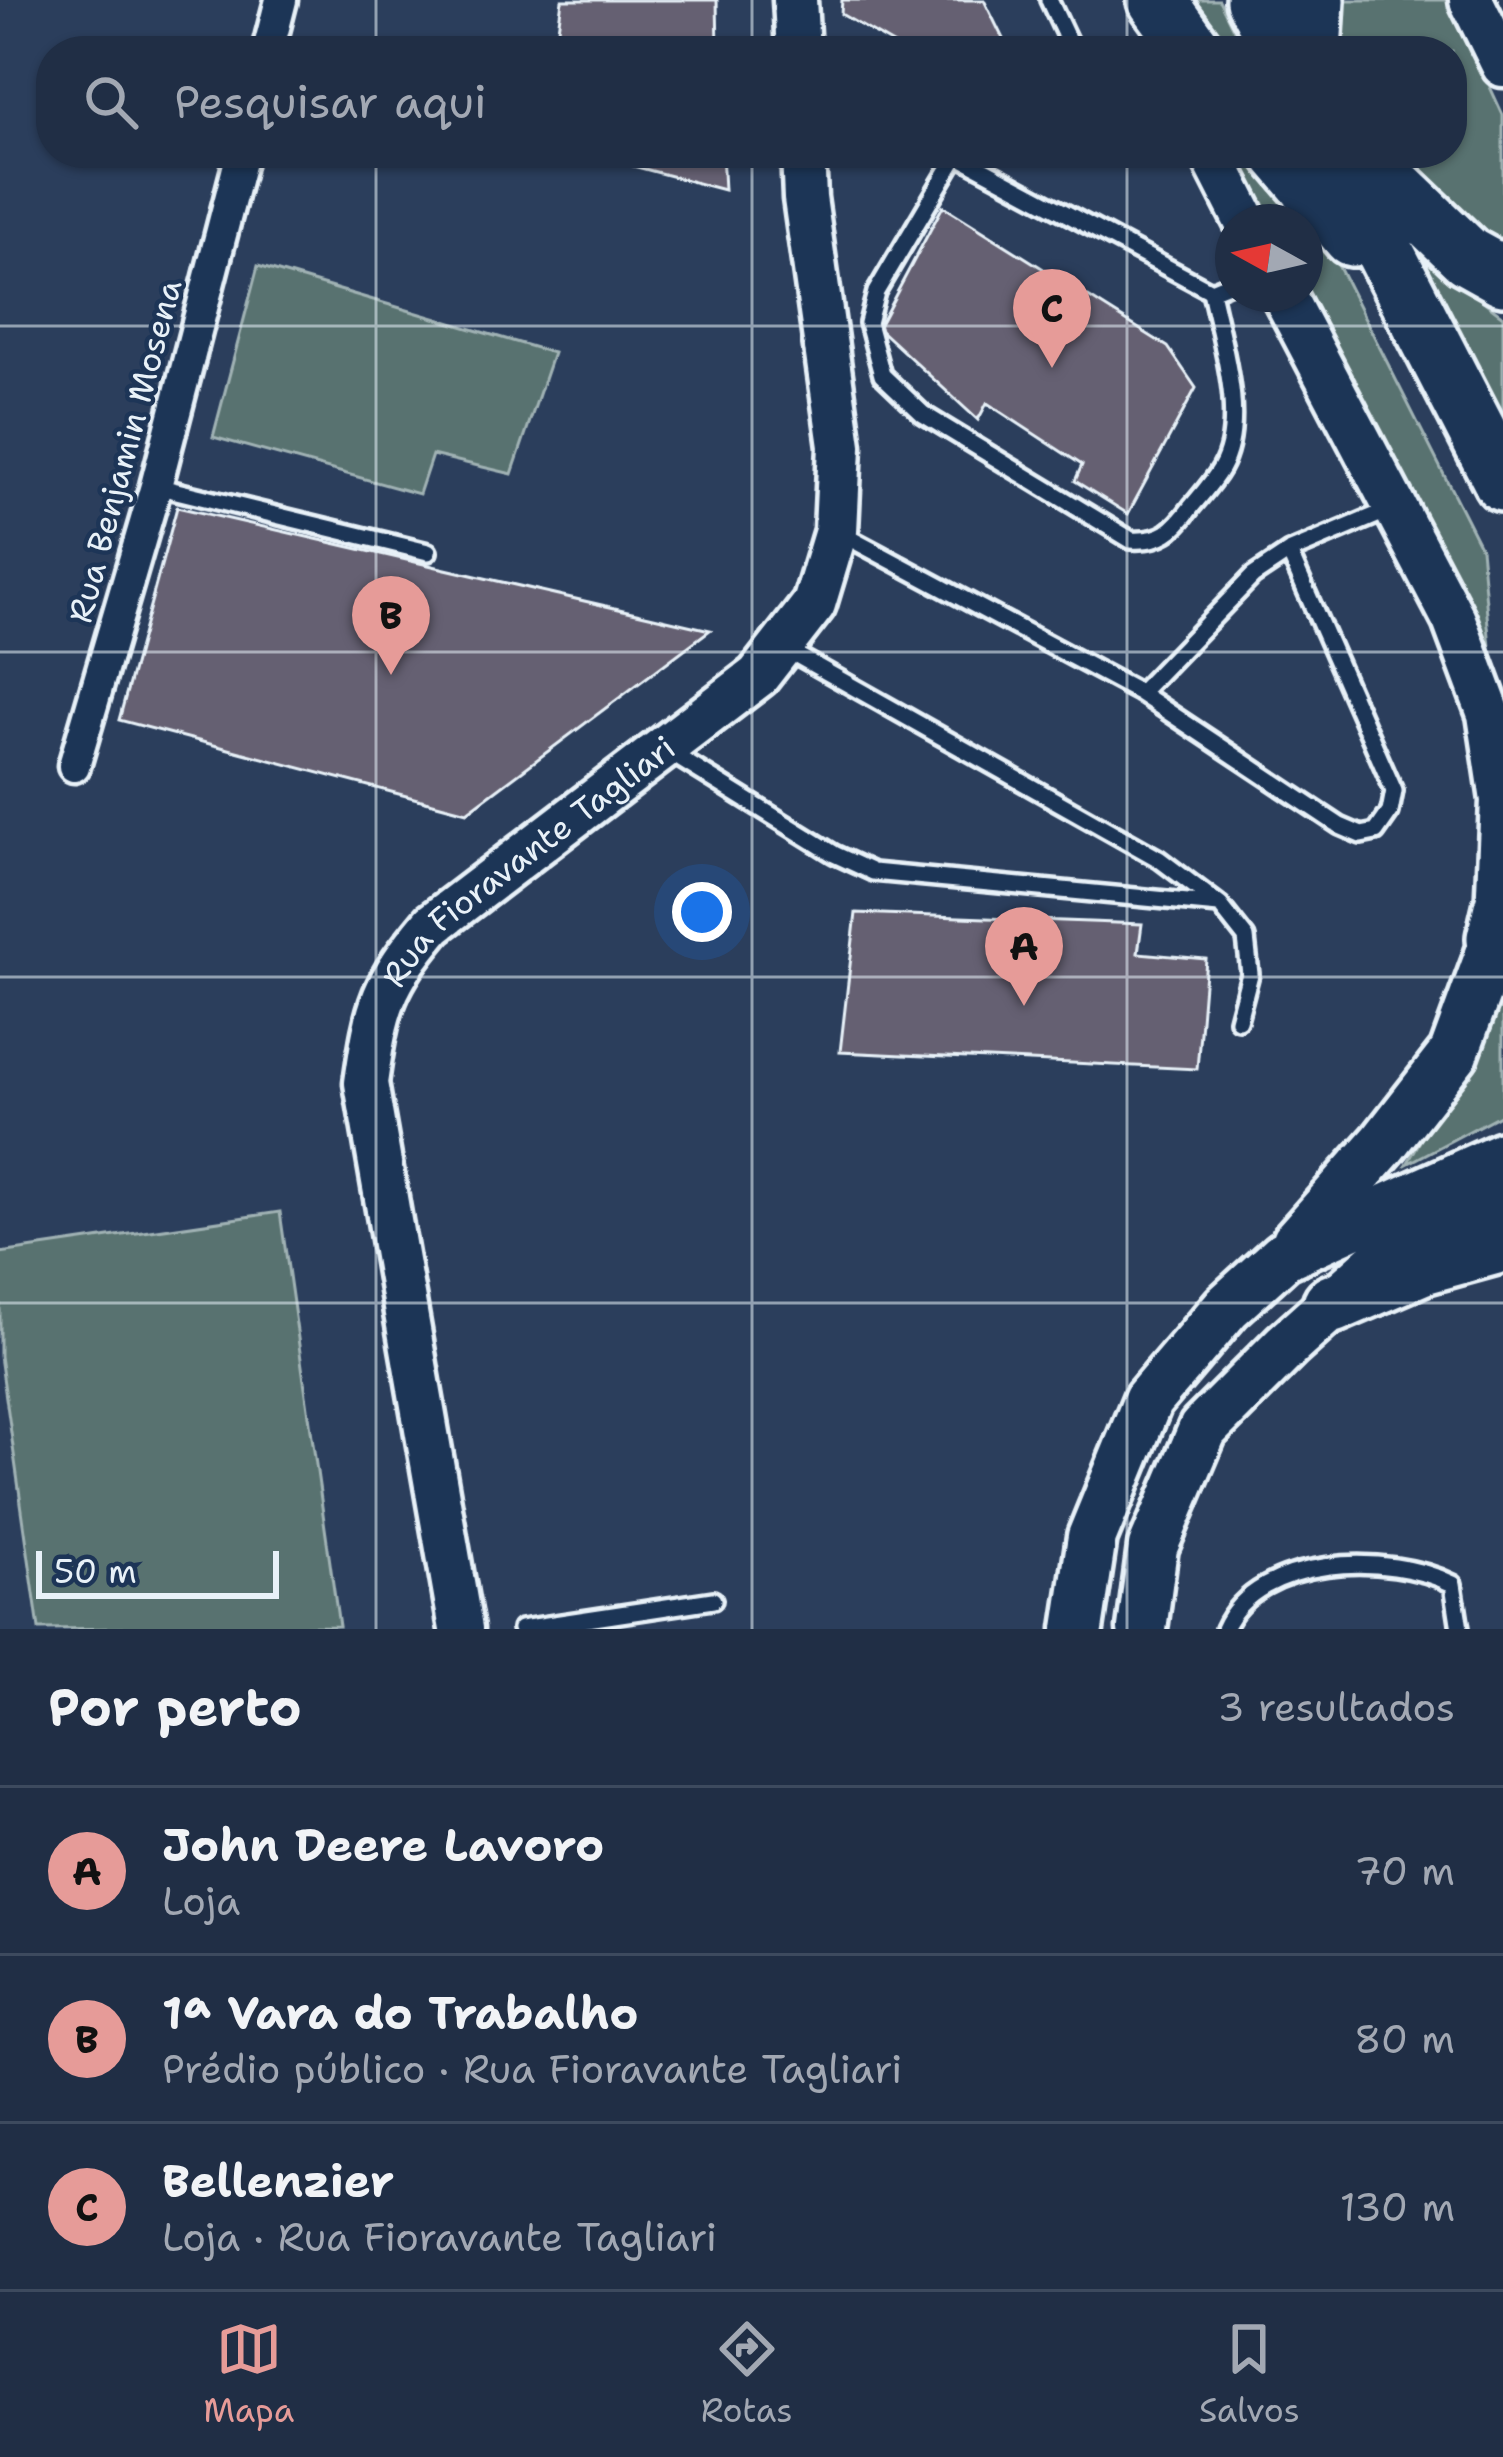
<!DOCTYPE html>
<html lang="pt">
<meta charset="utf-8">
<style>
body{margin:0;font-family:"Shantell Sans",sans-serif;background:#2d3a50;color:#f1f3f6}
.compass{position:absolute;left:1215px;top:204px;width:108px;height:108px;border-radius:50%;background:#202e45;box-shadow:0 3px 9px #0004;rotate:278deg}
.scale{position:absolute;left:36px;bottom:30px;width:243px;box-sizing:border-box;padding-left:12px;border:6px solid #e8f1f8;border-top:0;font-size:33px;line-height:42px;white-space:nowrap;color:#e8f1f8;-webkit-text-stroke:9px #1d3557;paint-order:stroke}
.you{position:absolute;left:702px;top:912px;width:42px;height:42px;margin:-30px;border:9px solid #fff;border-radius:50%;background:#1a73e8;box-shadow:0 0 0 18px #1a73e833}
.badge{display:grid;place-items:center;width:78px;height:78px;border-radius:50%;background:#e69b98;color:#111;font-size:39px;font-weight:700}
.pin{position:absolute;translate:-50% -99px;filter:drop-shadow(0 3px 6px #0008)}
.pin::after{content:'';position:absolute;top:63px;width:42px;height:36px;background:inherit;clip-path:polygon(0 0,100% 0,50% 100%)}
.list{margin:0;padding:0;list-style:none}
h2{display:flex;justify-content:space-between;align-items:center;height:156px;margin:0;padding:0 48px;font-size:51px}
h2 small{font-size:39px;font-weight:400;color:#a2a8b3}
.list li{display:grid;grid-template-columns:78px 1fr auto;gap:36px;align-items:center;box-sizing:border-box;height:168px;padding:0 48px;border-top:3px solid #3d4a5e}
.list b{display:block;font-size:45px;white-space:nowrap}
.list p{margin:0;font-size:39px;white-space:nowrap;color:#a2a8b3}
.list em{font-size:39px;font-style:normal;color:#a2a8b3}
.icon{flex:none;width:66px;height:66px;fill:none;stroke:currentColor;stroke-width:2;stroke-linecap:round;stroke-linejoin:round}
.map{position:relative;flex:none;width:1503px;height:1629px;overflow:hidden}
.search{position:absolute;background:#202e45;box-shadow:0 3px 9px #0004;left:36px;right:36px;top:36px;height:132px;display:flex;align-items:center;gap:30px;box-sizing:border-box;padding:0 42px;border-radius:48px;color:#a2a8b3;font-size:45px}
.sheet{height:660px;background:#202e45}
nav{display:flex;justify-content:space-around;align-items:center;box-sizing:border-box;height:168px;border-top:3px solid #3d4a5e;background:#202e45;font-size:33px;color:#a2a8b3}
nav a{display:grid;justify-items:center;gap:6px}
nav .on{color:#e69b98}
.map>svg:first-child{display:block}
.green{fill:#59726f;stroke:#a0b2b4;stroke-width:3}
.building{fill:#656172;stroke:#e8f1f8;stroke-width:3}
.lines{fill:none;stroke-linecap:round;stroke-linejoin:round}
.lane-casing{stroke:#e8f1f8;stroke-width:24}
.street-casing{stroke:#e8f1f8;stroke-width:39}
.secondary-casing{stroke:#e8f1f8;stroke-width:51}
.primary-casing{stroke:#e8f1f8;stroke-width:57}
.highway-casing{stroke:#e8f1f8;stroke-width:66}
.lane{stroke:#1d3557;stroke-width:15}
.street{stroke:#1d3557;stroke-width:30}
.secondary{stroke:#1d3557;stroke-width:42}
.primary{stroke:#1d3557;stroke-width:48}
.highway{stroke:#1d3557;stroke-width:57}
.grid{fill:none;stroke:#e8f1f8;stroke-width:3;stroke-opacity:0.55}
.labels{text-anchor:middle;dominant-baseline:central;stroke-width:9;stroke-linejoin:round;paint-order:stroke}
.street-label{font-size:33px;fill:#e8f1f8;stroke:#1d3557}
</style>
<div class="map">
<svg width="1503" height="1629" viewBox="0 0 1503 1629">
<rect width="100%" height="100%" fill="#2b3e5c"/>
<filter id="ink" filterUnits="userSpaceOnUse"><feTurbulence type="fractalNoise" baseFrequency=".00833" numOctaves="2"/><feDisplacementMap in="SourceGraphic" scale="24" xChannelSelector="R" yChannelSelector="G"/><feConvolveMatrix kernelMatrix="1 2 1 2 8 2 1 2 1" color-interpolation-filters="sRGB"/></filter>
<g filter="url(#ink)">
<path class="green" d="M1181,0H1219L1244,51H1222Z
M1335,0H1450L1503,115V252L1400,153H1452V51H1340Z
M1233,153H1250L1305,222H1268Z
M1305,222L1337,263L1481,548L1491,658L1305,294Z
M1406,243L1503,316V422Z
M258,266L553,353L512,474L432,455L419,494L213,437Z
M1503,995V1113L1407,1164Z
M280,1212L339,1626L39,1629L0,1356V1253Z"/>
<path class="building" d="M562,0H717L718,51H555Z
M842,0H984L1009,51H905L841,14Z
M584,153H722L724,190Z
M943,206L1168,347L1196,388L1128,514L1075,481L1082,465L987,403L978,420L878,328Z
M177,507L710,630L467,812L119,720Z
M856,913L1142,924L1138,953L1206,959L1197,1069L840,1052Z"/>
<g class="lines">
<defs>
<path id="lane" d="M1049,0L1073,51
M953,153L1211,291L1233,282
M1145,153H1151
M957,155L876,292L868,323L882,375L923,414L1131,540C1162,542 1174,531 1192,506C1202,494 1213,482 1221,468C1248,421 1221,340 1211,291
M156,486L428,552
M838,532L1140,693L1340,826L1361,835L1376,832L1390,812L1394,791L1289,552
M784,648L1159,859L1220,905L1246,938L1250,974L1238,1020
M1140,693L1253,576L1289,552L1391,509
M666,750L834,854L873,872L1219,905
M521,1629L713,1600
M1224,1629C1258,1554 1389,1552 1453,1584L1460,1629"/>
<path id="street" d="M268,51L281,0
M74,766L156,486L242,153"/>
<g id="secondary">
<path d="M795,0L798,51"/>
<path d="M1471,0L1503,65"/>
<path d="M1211,153L1246,222"/>
<path d="M1283,294L1454,620L1489,714L1502,800L1496,938"/>
<path id="s1" d="M461,1629L366,1083C377,1005 382,985 433,924L758,676L814,604L836,531L840,446L805,198L803,153"/>
</g>
<path id="primary" d="M1297,1241L1383,1144L1454,1053L1496,938
M1078,1629L1092,1537L1148,1400L1227,1307L1283,1256L1503,1156
M1142,1629L1153,1547L1203,1429L1287,1345L1374,1267L1434,1231L1503,1199"/>
<path id="highway" d="M1157,0L1194,51
M1255,0L1282,51
M1312,51L1315,0
M1281,153L1352,237
M1334,153L1503,482
M1360,153L1467,256L1503,276
M1496,938L1503,908
M1332,1304L1423,1265L1503,1243"/>
</defs>
<use href="#lane" class="lane-casing"/>
<use href="#street" class="street-casing"/>
<use href="#secondary" class="secondary-casing"/>
<use href="#primary" class="primary-casing"/>
<use href="#highway" class="highway-casing"/>
<use href="#lane" class="lane"/>
<use href="#street" class="street"/>
<use href="#secondary" class="secondary"/>
<use href="#primary" class="primary"/>
<use href="#highway" class="highway"/>
</g>
</g>
<path class="grid" d="M376,0V51M752,0V51M1127,0V51M376,153V1629M752,153V1629M1127,153V1629M0,326H1503M0,652H1503M0,977H1503M0,1303H1503"/>
<g class="labels">
<g class="street-label">
<text transform="translate(125 451) rotate(-75)">Rua Benjamin Mosena</text>
<text stroke="none"><textPath href="#s1" startOffset="843">Rua Fioravante Tagliari</textPath></text>
</g>
</g>
</svg>
<svg class="compass" viewBox="-18 -18 36 36"><path d="M0-13l5 13h-10z" fill="#e53935"/><path d="M0 13l5-13h-10z" fill="#a2a8b3"/></svg>
<div class="scale">50 m</div>
<div class="you"></div>
<div class="pin badge" style="left:1024px;top:1006px">A</div>
<div class="pin badge" style="left:391px;top:675px">B</div>
<div class="pin badge" style="left:1052px;top:368px">C</div>
<div class="search"><svg class="icon" aria-label="search" viewBox="0 0 24 24"><circle cx="10" cy="10" r="6"/><path d="M15 15l6 6"/></svg>Pesquisar aqui</div>
</div>
<section class="sheet">
<h2>Por perto<small>3 resultados</small></h2>
<ul class="list">
<li><span class="badge">A</span><div><b>John Deere Lavoro</b><p>Loja</p></div><em>70 m</em></li>
<li><span class="badge">B</span><div><b>1ª Vara do Trabalho</b><p>Prédio público · Rua Fioravante Tagliari</p></div><em>80 m</em></li>
<li><span class="badge">C</span><div><b>Bellenzier</b><p>Loja · Rua Fioravante Tagliari</p></div><em>130 m</em></li>
</ul>
</section>
<nav>
<a class="on"><svg class="icon" aria-label="map" viewBox="0 0 24 24"><path d="M3 6l6-2 6 2 6-2v14l-6 2-6-2-6 2zM9 4v14M15 6v14"/></svg>Mapa</a>
<a><svg class="icon" aria-label="directions" viewBox="0 0 24 24"><path d="M12 3l9 9-9 9-9-9zM9 14v-3h6M13 9l2 2-2 2"/></svg>Rotas</a>
<a><svg class="icon" aria-label="saved" viewBox="0 0 24 24"><path d="M7 4h10v16l-5-4-5 4z"/></svg>Salvos</a>
</nav>
